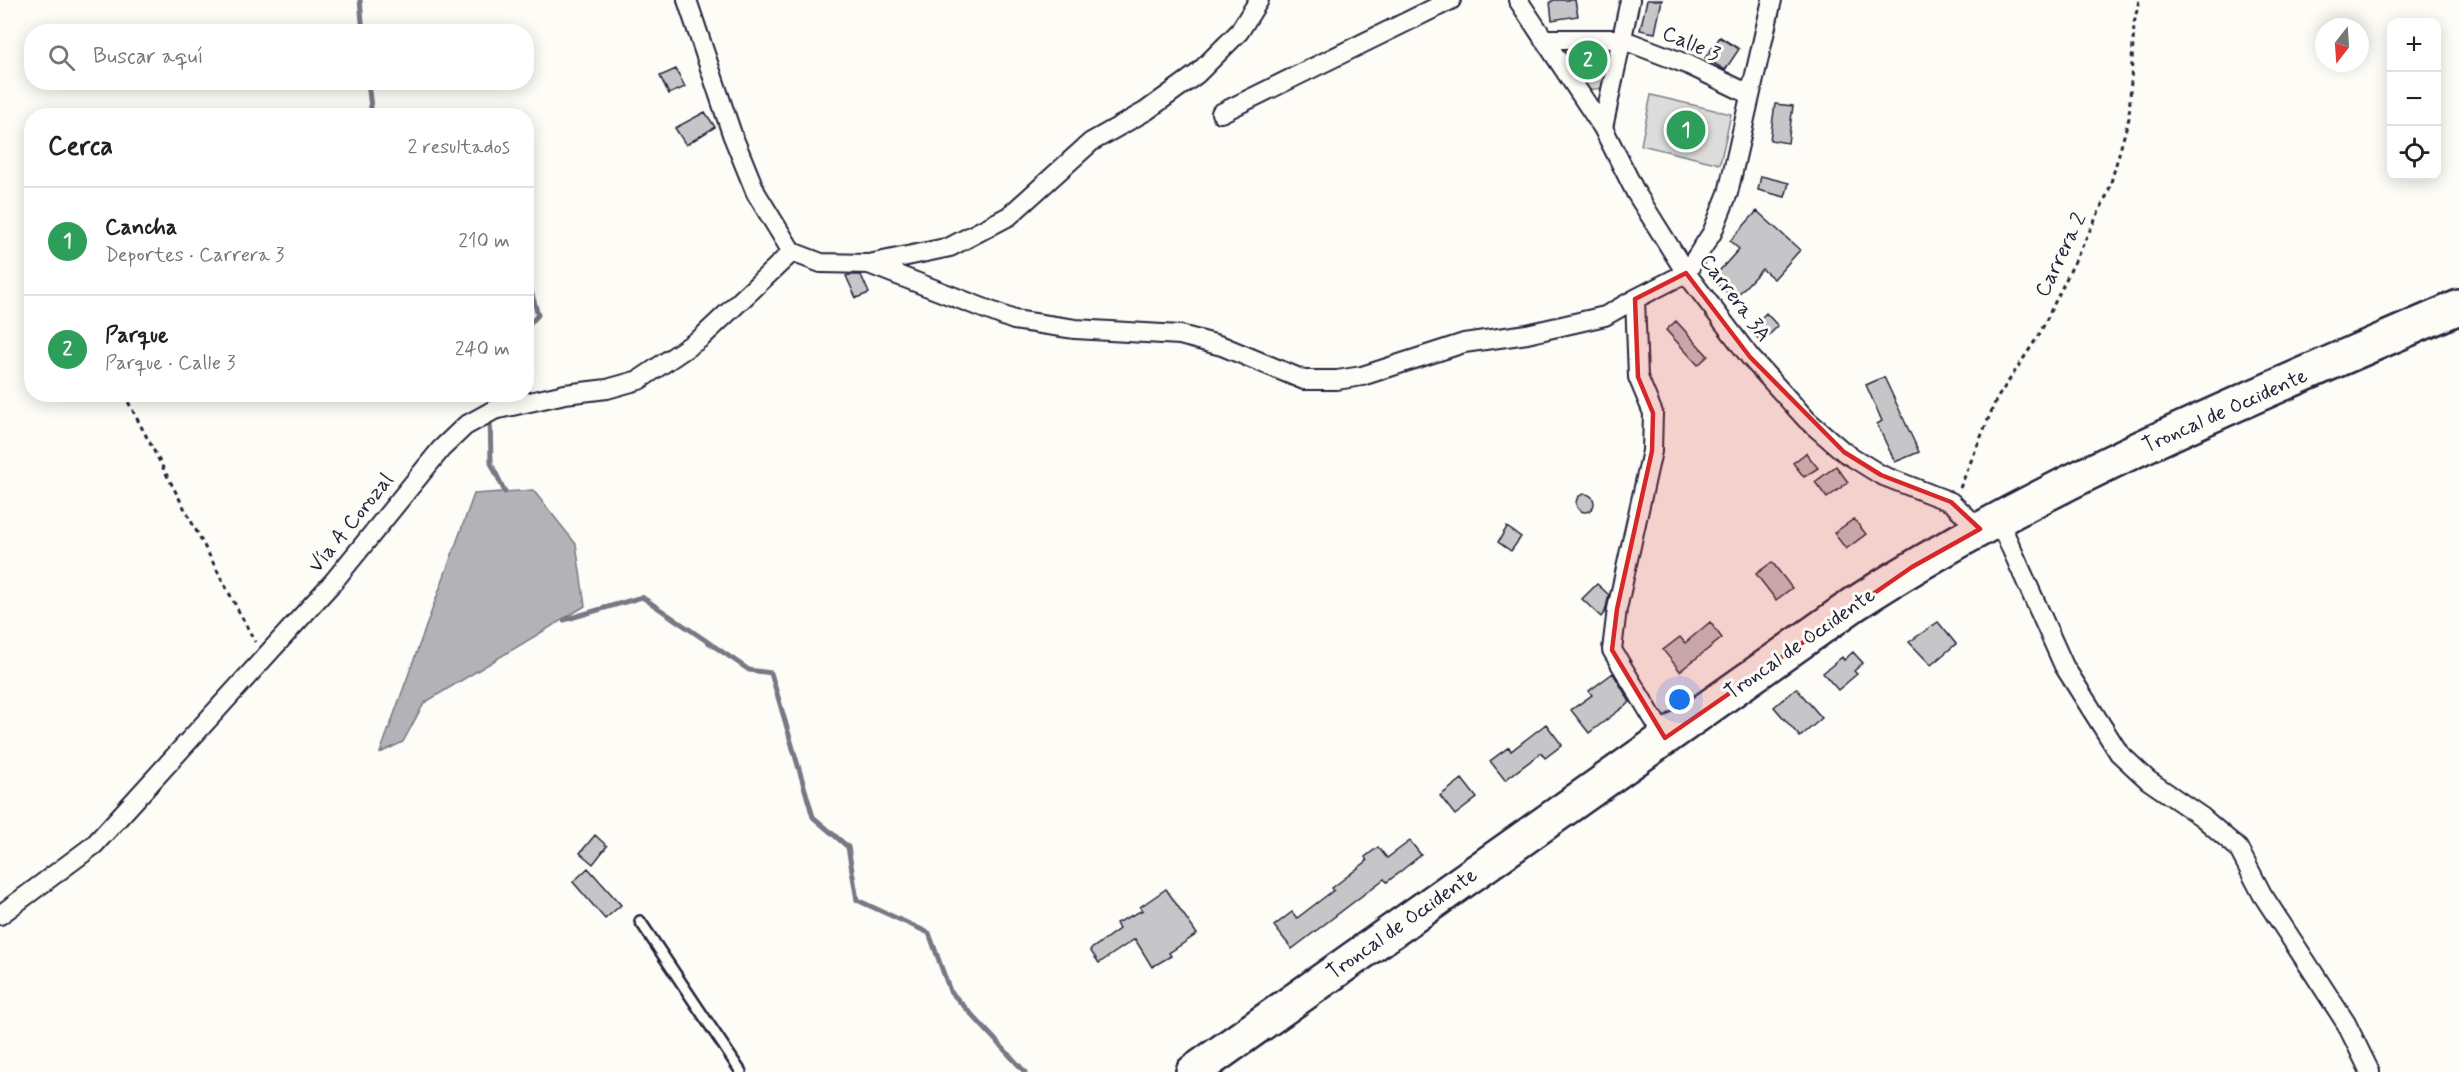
<!DOCTYPE html>
<html lang="es">
<meta charset="utf-8">
<style>
body{margin:0;font-family:Mynerve,sans-serif;background:#f2f2f2;color:#222}
.controls{position:absolute;right:18px;top:18px;display:grid;overflow:hidden;border-radius:12px;box-shadow:0 3px 15px #0003}
.controls button{width:54px;height:54px;display:grid;place-items:center;padding:0;border:0;border-bottom:2px solid #e0e0e0;background:#fff;color:#222;font:30px sans-serif}
.compass{position:absolute;left:2315px;top:18px;width:54px;height:54px;border-radius:50%;background:#fff;box-shadow:0 3px 15px #0003;rotate:197deg}
.you{position:absolute;left:1680px;top:700px;width:21px;height:21px;margin:-15px;border:4px solid #fff;border-radius:50%;background:#1a73e8;box-shadow:0 0 0 9px #1a73e833}
.badge{display:grid;place-items:center;width:39px;height:39px;border-radius:50%;background:#ea580c;color:#fff;font-size:20px;font-weight:700}
.pin{position:absolute;translate:-50% -50%;border:3px solid #fff;box-shadow:0 2px 6px #0006}
.list{margin:0;padding:0;list-style:none}
h2{display:flex;justify-content:space-between;align-items:center;height:78px;margin:0;padding:0 24px;font-size:26px}
h2 small{font-size:20px;font-weight:400;color:#767676}
.list li{display:grid;grid-template-columns:39px 1fr auto;gap:18px;align-items:center;box-sizing:border-box;height:108px;padding:0 24px;border-top:2px solid #e0e0e0}
.list b{display:block;font-size:22px;white-space:nowrap}
.list p{margin:0;font-size:20px;white-space:nowrap;color:#767676}
.list em{font-size:20px;font-style:normal;color:#767676}
.icon{flex:none;width:33px;height:33px;fill:none;stroke:currentColor;stroke-width:2;stroke-linecap:round;stroke-linejoin:round}
.map{position:relative;flex:none;width:2459px;height:1072px;overflow:hidden}
.search{position:absolute;background:#fff;box-shadow:0 3px 15px #0003;left:24px;top:24px;width:510px;height:66px;display:flex;align-items:center;gap:15px;box-sizing:border-box;padding:0 21px;border-radius:24px;color:#767676;font-size:22px}
.panel{position:absolute;background:#fff;box-shadow:0 3px 15px #0003;left:24px;top:108px;width:510px;height:294px;border-radius:24px}
.map>svg:first-child{display:block}
.green{fill:#dddcdb;stroke:#807f8b;stroke-width:1.5}
.water{fill:#b2b2b7;stroke:#787885;stroke-width:1.5}
.lines{fill:none;stroke-linecap:round;stroke-linejoin:round}
.stream{stroke:#787885;stroke-width:5}
.building{fill:#c6c6c8;stroke:#22223b;stroke-width:1.5}
.lane-casing{stroke:#22223b;stroke-width:14}
.street-casing{stroke:#22223b;stroke-width:22}
.highway-casing{stroke:#22223b;stroke-width:38}
.path{stroke:#22223b;stroke-width:3;stroke-dasharray:4.5 4.5;stroke-linecap:butt}
.lane{stroke:#fdfcf7;stroke-width:9}
.street{stroke:#fdfcf7;stroke-width:18}
.highway{stroke:#fdfcf7;stroke-width:33}
.marked{fill:#d62828;fill-opacity:0.2;stroke:#d62828;stroke-width:4.5;stroke-linejoin:round}
.labels{text-anchor:middle;dominant-baseline:central;stroke-width:6;stroke-linejoin:round;paint-order:stroke}
.street-label{font-size:21px;fill:#22223b;stroke:#fdfcf7}
</style>
<div class="map">
<svg width="2459" height="1072" viewBox="0 0 2459 1072">
<rect width="100%" height="100%" fill="#fdfcf7"/>
<filter id="ink" filterUnits="userSpaceOnUse"><feTurbulence type="fractalNoise" baseFrequency=".0167" numOctaves="2"/><feDisplacementMap in="SourceGraphic" scale="12" xChannelSelector="R" yChannelSelector="G"/><feConvolveMatrix kernelMatrix="1 2 1 2 8 2 1 2 1" color-interpolation-filters="sRGB"/></filter>
<g filter="url(#ink)">
<path class="green" d="M1607,43L1606,87L1590,90L1565,53Z
M1651,95L1731,114L1720,164L1641,145Z"/>
<path class="water" d="M533,490L576,544L585,606L424,703L403,742L380,753L474,494Z"/>
<g class="lines">
<path class="stream" d="M360,0L363,32
M368,82L372,116
M526,274L538,315L526,328
M490,394V407
M490,416L491,463L505,492
M564,620L642,597L749,670L771,673L813,817L848,847L857,900L929,933L950,991L1025,1072"/>
</g>
<path class="building" d="M1554,0H1575L1578,16L1552,20L1550,2Z
M1647,0H1662L1655,33L1640,30Z
M1720,37L1739,49L1725,70L1705,58Z
M676,69L685,87L669,94L660,76Z
M1775,104L1793,106L1788,143L1770,140Z
M705,112L715,127L686,145L675,128Z
M1761,176L1789,183L1785,197L1758,190Z
M1757,211L1800,250L1774,279L1762,269L1734,299L1712,279L1739,249L1730,241Z
M849,275H861L869,293L856,298L846,276Z
M1766,313L1778,326L1762,342L1749,330Z
M1676,321L1708,356L1698,365L1666,330Z
M1884,377L1919,452L1895,462L1877,424L1882,421L1866,385Z
M1806,453L1818,468L1804,477L1793,463Z
M1836,466L1848,482L1827,498L1815,482Z
M1576 503a9 9 0 1 1 18 0a9 9 0 1 1-18 0Z
M1854,519L1866,534L1846,549L1834,533Z
M1507,527L1521,537L1511,551L1498,542Z
M1772,562L1792,588L1776,600L1756,574Z
M1597,584L1609,595L1605,612L1601,617L1582,599Z
M1710,622L1722,638L1680,671L1663,650L1680,637L1685,643Z
M1938,622L1956,644L1931,665L1909,642Z
M1853,652L1863,663L1854,671L1857,674L1838,690L1823,673L1842,657L1844,660Z
M1613,673L1630,702L1589,733L1571,710L1592,695L1589,691Z
M1796,688L1822,718L1800,737L1774,707Z
M1546,724L1562,745L1545,758L1541,753L1505,780L1490,761L1509,747L1511,751Z
M1462,779L1477,798L1455,815L1440,796Z
M595,835L607,846L593,864L580,853Z
M1410,841L1421,855L1387,882L1384,879L1292,949L1274,926L1292,912L1297,918L1334,890L1332,888L1367,861L1365,857L1378,847L1387,858Z
M588,868L621,905L605,919L573,882Z
M1166,889L1197,934L1169,953L1171,956L1152,967L1135,939L1099,963L1090,950L1119,929L1116,923L1143,910L1140,907Z"/>
<g class="lines">
<defs>
<path id="lane" d="M640,921L741,1072"/>
<path id="street" d="M687,0L732,134L756,193L792,252L821,263L869,264L950,247L1009,216L1091,142L1146,111L1197,74L1239,32L1259,0
M1518,0L1603,128L1636,193L1686,273L1750,357L1807,420L1844,452L1881,475L1951,502L1980,529
M1543,39H1621L1689,65L1749,94
M1221,113L1451,0
M1603,128L1630,0
M869,264L1014,320L1075,329L1180,335L1222,346L1304,380H1337L1362,376L1464,343L1527,334L1605,316L1635,299
M1999,521L2064,666L2119,753L2148,780L2202,817L2238,848L2262,894L2346,1023L2370,1072
M1665,738L1612,650L1617,609L1652,451L1653,413L1638,377L1635,299L1686,273L1712,233L1728,193L1772,0
M0,915L94,845L334,581L441,449L465,426L494,410L565,394L607,389L639,380L701,338L792,252"/>
<path id="highway" d="M1193,1072L1853,605C2042,482 2253,397 2459,307"/>
</defs>
<use href="#lane" class="lane-casing"/>
<use href="#street" class="street-casing"/>
<use href="#highway" class="highway-casing"/>
<path class="path" d="M124,394L255,642
M1960,488L1996,400L2039,335L2108,193L2129,118L2134,24L2139,0"/>
<use href="#lane" class="lane"/>
<use href="#street" class="street"/>
<use href="#highway" class="highway"/>
</g>
</g>
<path class="marked" d="M1686,273L1750,357L1844,452L1881,475L1951,502L1980,529L1912,567L1665,738L1612,650L1617,609L1652,451L1653,413L1638,377L1635,299Z"/>
<g class="labels">
<g class="street-label">
<text transform="translate(1691 44) rotate(23)">Calle 3</text>
<text transform="translate(2061 255) rotate(-64)">Carrera 2</text>
<text transform="translate(1735 298) rotate(53)">Carrera 3A</text>
<text transform="translate(2225 411) rotate(-24)">Troncal de Occidente</text>
<text transform="translate(351 523) rotate(-51)">Vía A Corozal</text>
<text transform="translate(1800 644) rotate(-35)">Troncal de Occidente</text>
<text transform="translate(1402 924) rotate(-35)">Troncal de Occidente</text>
</g>
</g>
</svg>
<div class="controls">
<button>+</button>
<button>−</button>
<button><svg class="icon" aria-label="locate" viewBox="0 0 24 24"><circle cx="12" cy="12" r="6"/><path d="M12 2v4M12 18v4M2 12h4M18 12h4"/></svg></button>
</div>
<svg class="compass" viewBox="-18 -18 36 36"><path d="M0-13l5 13h-10z" fill="#e53935"/><path d="M0 13l5-13h-10z" fill="#767676"/></svg>
<div class="you"></div>
<div class="pin badge" style="left:1686px;top:130px;background:#2e9e5b">1</div>
<div class="pin badge" style="left:1588px;top:60px;background:#2e9e5b">2</div>
<div class="search"><svg class="icon" aria-label="search" viewBox="0 0 24 24"><circle cx="10" cy="10" r="6"/><path d="M15 15l6 6"/></svg>Buscar aquí</div>
<section class="panel">
<h2>Cerca<small>2 resultados</small></h2>
<ul class="list">
<li><span class="badge" style="background:#2e9e5b">1</span><div><b>Cancha</b><p>Deportes · Carrera 3</p></div><em>210 m</em></li>
<li><span class="badge" style="background:#2e9e5b">2</span><div><b>Parque</b><p>Parque · Calle 3</p></div><em>240 m</em></li>
</ul>
</section>
</div>
